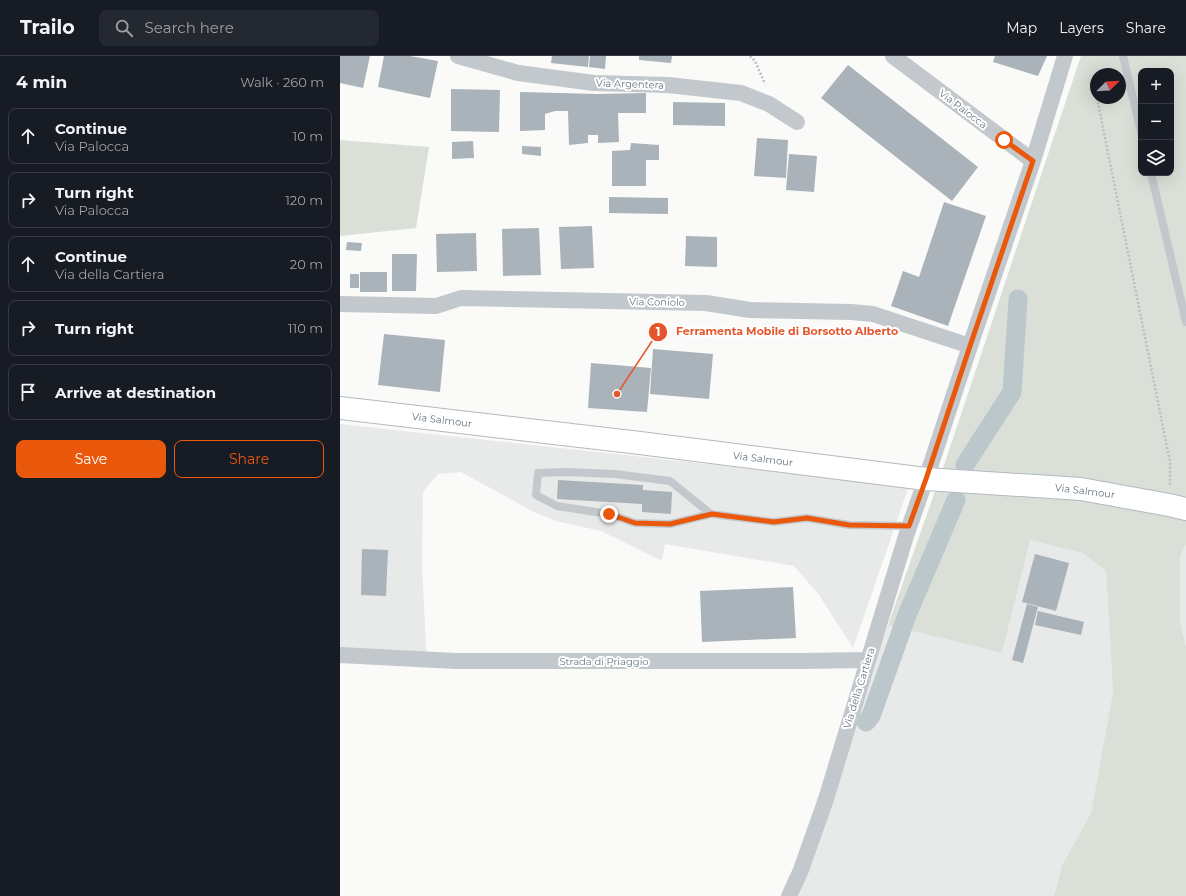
<!DOCTYPE html>
<meta charset="utf-8">
<style>
body{margin:0;font-family:Montserrat,sans-serif;background:#242831;color:#f1f3f6}
.controls{position:absolute;right:12px;top:12px;display:grid;overflow:hidden;border-radius:8px;box-shadow:0 4px 16px #0002}
.controls button{width:36px;height:36px;display:grid;place-items:center;padding:0;border:0;border-bottom:1px solid #363941;background:#171b24;color:#f1f3f6;font:20px sans-serif}
.compass{position:absolute;left:750px;top:12px;width:36px;height:36px;border-radius:50%;background:#171b24;box-shadow:0 4px 16px #0002;rotate:66deg}
.stop{position:absolute;width:12px;height:12px;margin:-9px;border:3px solid #ea580c;border-radius:50%;background:#fff}
.stop.end{background:#ea580c;border-color:#fff;box-shadow:0 1px 4px #0008}
.list{margin:0;padding:0;list-style:none}
h2{display:flex;justify-content:space-between;align-items:center;height:52px;margin:0;padding:0 16px;font-size:17px}
h2 small{font-size:13px;font-weight:400;color:#9ea1a6}
.list li{display:grid;grid-template-columns:26px 1fr auto;gap:12px;align-items:center;box-sizing:border-box;height:56px;margin:0 8px 8px;padding:0 8px;border:1px solid #363941;border-radius:8px}
.list b{display:block;font-size:15px;white-space:nowrap}
.list p{margin:0;font-size:13px;white-space:nowrap;color:#9ea1a6}
.list em{font-size:13px;font-style:normal;color:#9ea1a6}
.actions{display:flex;gap:8px;padding:12px 16px}
.actions a{flex:1;padding:9px 0;border:1px solid #ea580c;border-radius:8px;text-align:center;font-size:14px;color:#ea580c}
.actions .main{background:#ea580c;color:#fff}
.icon{flex:none;width:22px;height:22px;fill:none;stroke:currentColor;stroke-width:2;stroke-linecap:round;stroke-linejoin:round}
.map{position:relative;flex:none;width:846px;height:840px;overflow:hidden}
header{display:flex;align-items:center;gap:24px;box-sizing:border-box;height:56px;padding:0 20px;background:#171b24;border-bottom:1px solid #363941}
header strong{font-size:19px}
nav{display:flex;gap:22px;margin-inline-start:auto;font-size:14px}
.search{width:280px;height:36px;background:#242831;display:flex;align-items:center;gap:10px;box-sizing:border-box;padding:0 14px;border-radius:8px;color:#9ea1a6;font-size:15px}
main{display:flex}
aside{flex:1;background:#171b24}
.map>svg:first-child{display:block}
.built{fill:#e8e9e9}
.green{fill:#dadfd7;fill-rule:evenodd}
.lines{fill:none;stroke-linecap:round;stroke-linejoin:round}
.canal{stroke:#bbc7cb;stroke-width:19}
.building{fill:#aab3b9}
.secondary-casing{stroke:#b3babf;stroke-width:24}
.path{stroke:#bbbfc2;stroke-width:2.5;stroke-dasharray:2 2;stroke-linecap:butt}
.lane{stroke:#c3c8cc;stroke-width:8}
.street{stroke:#c3c8cc;stroke-width:16}
.secondary{stroke:#fff;stroke-width:22}
.route{stroke:#ea580c;stroke-width:5}
.labels{text-anchor:middle;dominant-baseline:central;stroke-width:4;stroke-linejoin:round;paint-order:stroke}
.street-label{font-size:10px;fill:#657683;stroke:#fff}
.leader{fill:none;stroke:#e4572e;stroke-width:1.5}
.callout-dot{fill:#e4572e;stroke:#fff;stroke-width:1.5}
.mark-label{font-size:12px;text-anchor:middle;font-weight:bold;fill:#fff}
.callout-label{font-size:11px;text-anchor:middle;font-weight:bold;fill:#e4572e;stroke:#fff;stroke-width:4;stroke-linejoin:round;paint-order:stroke}
</style>
<header>
<strong>Trailo</strong>
<div class="search"><svg class="icon" aria-label="search" viewBox="0 0 24 24"><circle cx="10" cy="10" r="6"/><path d="M15 15l6 6"/></svg>Search here</div>
<nav><a>Map</a><a>Layers</a><a>Share</a></nav>
</header>
<main>
<aside>
<h2>4 min<small>Walk · 260 m</small></h2>
<ul class="list">
<li><svg class="icon" aria-label="ahead" viewBox="0 0 24 24"><path d="M12 20V5M6 11l6-6 6 6"/></svg><div><b>Continue</b><p>Via Palocca</p></div><em>10 m</em></li>
<li><svg class="icon" aria-label="right" viewBox="0 0 24 24"><path d="M7 20v-9h11M14 6l5 5-5 5"/></svg><div><b>Turn right</b><p>Via Palocca</p></div><em>120 m</em></li>
<li><svg class="icon" aria-label="ahead" viewBox="0 0 24 24"><path d="M12 20V5M6 11l6-6 6 6"/></svg><div><b>Continue</b><p>Via della Cartiera</p></div><em>20 m</em></li>
<li><svg class="icon" aria-label="right" viewBox="0 0 24 24"><path d="M7 20v-9h11M14 6l5 5-5 5"/></svg><div><b>Turn right</b></div><em>110 m</em></li>
<li><svg class="icon" aria-label="arrive" viewBox="0 0 24 24"><path d="M6 21V4h12l-3 4 3 4H6"/></svg><div><b>Arrive at destination</b></div></li>
</ul>
<div class="actions"><a class="main">Save</a><a>Share</a></div>
</aside>
<div class="map">
<svg width="846" height="840" viewBox="0 0 846 840">
<rect width="100%" height="100%" fill="#fafaf8"/>
<path class="built" d="M0,368L569,430L513,592L479,539L454,510L325,488L322,505L261,475L216,465L194,456L121,416L98,418L83,436L82,510L87,611L0,607Z
M690,483L743,497L766,515L773,636L751,757L722,809L714,840H448L548,569L662,597Z
M846,489V591L840,564V500Z"/>
<path class="green" d="M741,0H846V489L840,500V564L846,591V840H714L722,809L751,757L773,636L766,515L743,497L690,484L662,597L548,569L600,421ZM801,15H831V117H801ZM756,18H780V42H756Z
M0,84L89,91L76,172L0,180Z"/>
<g class="lines">
<path class="canal" d="M625,409L672,336L678,243
M526,666L531,660L567,559L616,444"/>
</g>
<path class="building" d="M0,0H30L23,32L0,27Z
M44,0H70L98,5L90,42L38,31Z
M212,0H249L248,11L211,7Z
M250,0H266L265,13L249,11Z
M299,0H332L331,7L299,4Z
M655,0H707L698,20L653,6Z
M508,9L638,111L612,145L481,42Z
M111,33L160,34L159,76L111,75Z
M180,36L257,38L306,37V57H278L279,86L258,87V79H248V87L229,89L228,55H215L205,58V74L180,75Z
M333,46L385,47V70L333,69Z
M417,82L448,84L446,122L414,120Z
M133,85L134,102L112,103V86Z
M291,87L319,89V104H306V130H272V95L290,94Z
M182,90L201,91V100L182,98Z
M449,98L477,100L474,136L446,134Z
M269,141L328,142V158L269,157Z
M604,146L646,160L608,270L551,250L563,215L579,221Z
M252,170L254,212L221,213L219,171Z
M199,172L201,219L163,220L162,173Z
M136,177L137,215L97,216L96,178Z
M346,180L377,181V211L345,210Z
M7,186L22,187L21,195L6,194Z
M52,198H77L76,235H52Z
M20,216H47V236H20Z
M10,218H19V232H10Z
M44,278L105,284L100,336L38,329Z
M313,293L373,298L369,343L310,338Z
M251,307L311,312L307,356L248,352Z
M218,424L303,429V434L332,436L331,458L302,456V448L217,443Z
M22,493L48,494L46,540L21,539Z
M695,498L729,507L716,555L682,546Z
M453,531L456,582L362,586L360,535Z
M687,548L698,551L683,607L672,604Z
M698,555L744,566L741,579L695,569Z"/>
<g class="lines">
<defs>
<path id="secondary" d="M0,352L300,387L586,423L741,433L829,449L846,453"/>
</defs>
<use href="#secondary" class="secondary-casing"/>
<path class="path" d="M410,0L415,5L425,28
M757,42L830,406V430"/>
<path class="lane" d="M783,0L801,76
M811,117L846,266
M371,458L330,425L275,418L227,416L198,417L196,439L217,450L269,458L295,467L330,468L371,458L434,466L467,462L509,469L569,470"/>
<path class="street" d="M118,0L178,17L254,27L328,29L401,37L429,48L457,66
M553,0L693,105
M0,248L96,250L121,242L366,247L410,254L511,256L533,258L630,290
M0,599L115,605H461L528,604
M449,840L461,814L486,743L566,480L586,423L630,290L693,105L725,0"/>
<use href="#secondary" class="secondary"/>
</g>
<g class="lines">
<path class="route" d="M269,458L295,467L330,468L372,458L434,466L467,462L509,469L569,470L586,423L630,290L693,105L664,84"/>
</g>
<g class="labels">
<g class="street-label">
<text transform="translate(290 28) rotate(2)">Via Argentera</text>
<text transform="translate(623 53) rotate(37)">Via Palocca</text>
<text transform="translate(317 246) rotate(1)">Via Coniolo</text>
<text transform="translate(102 364) rotate(7)">Via Salmour</text>
<text transform="translate(423 403) rotate(7)">Via Salmour</text>
<text transform="translate(745 435) rotate(7)">Via Salmour</text>
<text x="264" y="605">Strada di Priaggio</text>
<text transform="translate(519 632) rotate(-73)">Via della Cartiera</text>
</g>
</g>
<path class="leader" d="M277 338L318 276"/>
<g class="callout-dot">
<circle cx="277" cy="338" r="4"/>
<circle cx="318" cy="276" r="10"/>
</g>
<g class="mark-label">
<text x="318" y="280">1</text>
</g>
<g class="callout-label">
<text x="447" y="279">Ferramenta Mobile di Borsotto Alberto</text>
</g>
</svg>
<div class="controls">
<button>+</button>
<button>−</button>
<button><svg class="icon" aria-label="layers" viewBox="0 0 24 24"><path d="M12 4l9 5-9 5-9-5zM3 14l9 5 9-5"/></svg></button>
</div>
<svg class="compass" viewBox="-18 -18 36 36"><path d="M0-13l5 13h-10z" fill="#e53935"/><path d="M0 13l5-13h-10z" fill="#9ea1a6"/></svg>
<div class="stop" style="left:664px;top:84px"></div>
<div class="stop end" style="left:269px;top:458px"></div>
</div>
</main>
